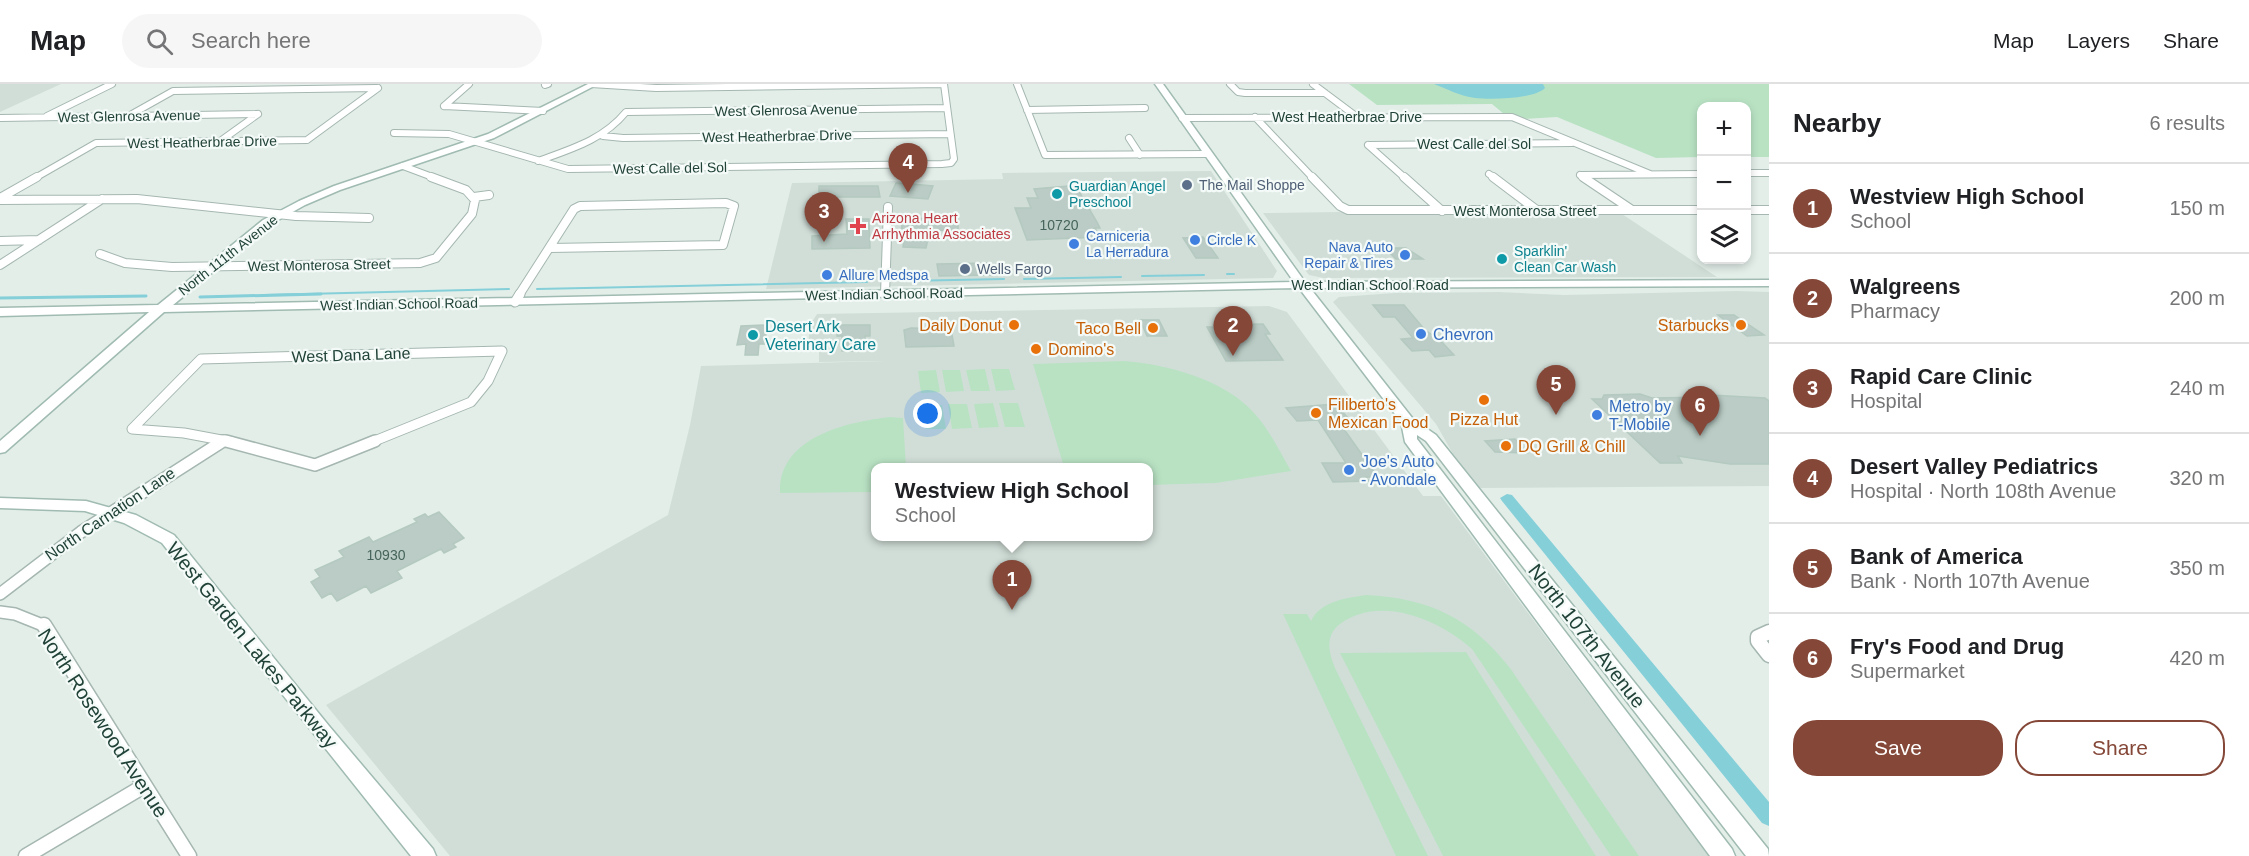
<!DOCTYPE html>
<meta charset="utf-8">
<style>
body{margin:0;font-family:Arial,sans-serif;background:#f6f6f6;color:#202124}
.controls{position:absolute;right:18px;top:18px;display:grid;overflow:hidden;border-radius:12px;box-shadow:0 3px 9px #0003}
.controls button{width:54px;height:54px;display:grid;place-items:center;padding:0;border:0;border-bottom:2px solid #e0e0e0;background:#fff;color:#202124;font:30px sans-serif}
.you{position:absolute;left:928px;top:330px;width:21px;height:21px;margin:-15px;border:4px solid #fff;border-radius:50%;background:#1a73e8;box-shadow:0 0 0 9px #1a73e833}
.badge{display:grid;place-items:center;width:39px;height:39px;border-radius:50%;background:#844738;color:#fff;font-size:20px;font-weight:700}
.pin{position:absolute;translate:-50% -50px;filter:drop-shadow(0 2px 3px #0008)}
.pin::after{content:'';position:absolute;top:32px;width:21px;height:18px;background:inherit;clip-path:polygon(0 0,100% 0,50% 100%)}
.popup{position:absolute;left:871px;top:379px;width:282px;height:78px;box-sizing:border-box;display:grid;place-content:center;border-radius:12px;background:#fff;filter:drop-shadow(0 2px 4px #0005);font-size:20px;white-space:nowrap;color:#757577}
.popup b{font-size:22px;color:#202124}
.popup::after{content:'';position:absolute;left:50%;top:100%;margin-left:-12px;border:12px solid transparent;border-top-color:#fff}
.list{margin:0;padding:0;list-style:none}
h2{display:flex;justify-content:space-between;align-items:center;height:78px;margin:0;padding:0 24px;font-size:26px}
h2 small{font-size:20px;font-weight:400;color:#757577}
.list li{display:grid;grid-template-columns:39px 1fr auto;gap:18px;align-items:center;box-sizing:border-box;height:90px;padding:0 24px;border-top:2px solid #e0e0e0}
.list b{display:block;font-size:22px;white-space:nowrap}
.list p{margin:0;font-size:20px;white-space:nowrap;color:#757577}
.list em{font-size:20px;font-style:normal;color:#757577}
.actions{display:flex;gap:12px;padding:18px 24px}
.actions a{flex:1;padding:14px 0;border:2px solid #844738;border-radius:24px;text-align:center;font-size:21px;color:#844738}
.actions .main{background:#844738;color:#fff}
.icon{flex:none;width:33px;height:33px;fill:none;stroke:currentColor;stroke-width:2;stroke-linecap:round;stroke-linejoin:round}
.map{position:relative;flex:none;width:1769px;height:772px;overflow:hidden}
header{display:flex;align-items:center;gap:36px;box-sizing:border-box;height:84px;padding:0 30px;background:#fff;border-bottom:2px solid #e0e0e0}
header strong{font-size:28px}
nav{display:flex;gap:33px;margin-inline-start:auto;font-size:21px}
.search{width:420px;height:54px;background:#f6f6f6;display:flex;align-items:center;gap:15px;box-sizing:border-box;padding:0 21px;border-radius:33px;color:#757577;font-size:22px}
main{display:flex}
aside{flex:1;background:#fff}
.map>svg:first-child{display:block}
.built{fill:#d1ded8;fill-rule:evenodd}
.green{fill:#b9e2c3}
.water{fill:#85cfd9}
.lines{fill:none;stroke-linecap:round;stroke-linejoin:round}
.stream-far1{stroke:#85cfd9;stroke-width:2}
.stream{stroke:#85cfd9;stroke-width:3}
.canal{fill:#85cfd9;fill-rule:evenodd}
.building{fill:#baccc5;stroke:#b4c9c0;stroke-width:1.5}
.street-far4-casing{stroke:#a5b7b0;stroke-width:8}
.street-far3-casing{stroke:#a5b7b0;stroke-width:10}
.street-far2-casing{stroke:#a5b7b0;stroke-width:11}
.street-far1-casing{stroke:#a5b7b0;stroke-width:14}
.street-casing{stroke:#a5b7b0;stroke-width:17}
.secondary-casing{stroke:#a0bbb1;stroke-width:3}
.street-far4{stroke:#fff;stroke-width:6}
.street-far3{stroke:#fff;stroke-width:8}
.street-far2{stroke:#fff;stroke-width:9}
.street-far1{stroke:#fff;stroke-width:11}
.street{stroke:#fff;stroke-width:14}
.secondary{fill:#fff;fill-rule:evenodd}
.service-dot{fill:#5c6f8a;stroke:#f4faf7;stroke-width:2}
.culture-dot{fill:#0f9aa8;stroke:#f4faf7;stroke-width:2}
.health-dot{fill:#e0444e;stroke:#f4faf7;stroke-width:2}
.shop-dot{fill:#3f7fe0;stroke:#f4faf7;stroke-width:2}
.food-dot{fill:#e8710a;stroke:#f4faf7;stroke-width:2}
.labels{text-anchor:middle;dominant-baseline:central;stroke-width:4.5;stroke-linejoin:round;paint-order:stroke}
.far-street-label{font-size:14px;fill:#204238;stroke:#f4faf7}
.far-service-label{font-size:14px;fill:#4e5e75;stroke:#f4faf7;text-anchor:start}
.far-culture-label{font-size:14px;fill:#0d838f;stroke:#f4faf7;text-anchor:start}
.far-health-label{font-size:14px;fill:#be3a42;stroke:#f4faf7;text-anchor:start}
.number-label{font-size:14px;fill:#46645b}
.far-shop-label{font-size:14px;fill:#366cbe;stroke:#f4faf7;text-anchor:start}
.food-label{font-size:16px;fill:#c56008;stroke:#f4faf7;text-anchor:end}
.culture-label{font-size:16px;fill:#0d838f;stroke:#f4faf7;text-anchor:start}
.shop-label{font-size:16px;fill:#366cbe;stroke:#f4faf7;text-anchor:start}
.street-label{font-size:16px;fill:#204238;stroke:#f4faf7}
.near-street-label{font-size:20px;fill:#204238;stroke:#f4faf7}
</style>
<header>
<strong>Map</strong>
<div class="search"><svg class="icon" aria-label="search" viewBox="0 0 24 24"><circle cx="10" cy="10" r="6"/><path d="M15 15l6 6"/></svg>Search here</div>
<nav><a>Map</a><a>Layers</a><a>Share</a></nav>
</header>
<main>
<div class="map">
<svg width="1769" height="772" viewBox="0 0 1769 772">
<rect width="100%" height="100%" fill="#e3eee9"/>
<path class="built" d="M0,0H61L0,28Z
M1211,87L1277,187L1273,194L766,205L792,99L1003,95L1002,89Z
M1339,128L1358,130H1622L1717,193L1323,194L1309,191L1305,186L1263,129Z
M1737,207L1769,208V402L1480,404L1453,370L1436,340L1333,218L1339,213L1395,209L1499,208L1564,211Z
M1269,222L1287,228L1423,412H1441L1709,772H450L326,621L668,431L690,341L701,282L886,277L819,278V263L808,261L810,241L817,230ZM876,384H1148V452H876Z"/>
<path class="green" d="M1349,0H1769V73H1747L1746,22H1702L1701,73L1656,74L1557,33L1524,35L1504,30L1492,20L1377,21Z
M1124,277C1166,280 1226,296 1254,329C1269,345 1280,368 1291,387L1216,399L1149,401L1148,384L1064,383L1033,280Z
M985,285L990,307H971L966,286Z
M991,285H1009L1015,306L996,307Z
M936,286L940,308L921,309L918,287Z
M942,286H960L964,307L946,308Z
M993,319L999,343L979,344L974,320Z
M999,319H1018L1025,343H1005Z
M948,320H967L972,344L952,345Z
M922,321H942L946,345H926Z
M890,333L903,334L906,383L876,384L875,408L780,409C778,353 847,338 890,333Z
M1366,511C1429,514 1471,534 1510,584L1639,772H1611L1472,565C1440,536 1380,510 1340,540C1324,552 1329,570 1336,586L1428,772H1396L1283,530H1307L1311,537C1320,517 1347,514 1366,511Z
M1466,568L1596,772H1443L1340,569Z"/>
<path class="water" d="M1434,0H1543L1545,4C1534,15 1491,16 1475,14C1460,12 1447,5 1434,0Z"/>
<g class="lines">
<path class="stream-far1" d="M1227,190H1234
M1142,192L1204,191
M1024,195L1121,193
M903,197L1004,195
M537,205L867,198
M264,211L509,205"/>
<path class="stream" d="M200,213L321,210
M0,214L146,212"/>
<path class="canal" d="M1507,410L1512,411L1769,718V742L1762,739L1502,417L1500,414Z"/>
</g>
<path class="building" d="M896,99L911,100L933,102L928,115L890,112Z
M819,102H878L880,113H819Z
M1069,102L1077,104L1097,138L1100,144H1095L1100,153L1027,156L1015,124H1031L1027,114H1038L1034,105Z
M903,134L958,135V147L930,146L926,164L903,163L904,156L900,154Z
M846,135H869L870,164L812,165V152L847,150Z
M1203,153L1218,174H1196L1183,154Z
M1385,164H1406L1423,175H1396Z
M990,179L994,191L939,192L937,180Z
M1373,221H1404L1425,246L1440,256L1454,271L1435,273L1429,266L1412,267L1401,255L1413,254L1395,233H1383Z
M1718,231H1734L1764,251L1747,252Z
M1140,236H1159L1167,252H1147Z
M1263,240L1270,250H1265L1283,276L1226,277L1207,243H1216L1214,241Z
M767,241L765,260H759L758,271H745L746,260L737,261L741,242Z
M838,241H870V252H865V267H842V252H837Z
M911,244L951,245L954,262L906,263L904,246Z
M1640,310L1652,314L1709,313L1711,311L1765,314L1769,317V380H1730L1678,372L1682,379H1660L1592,315H1602L1604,311Z
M1335,320L1347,333L1336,334L1378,393H1366L1369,397L1333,398L1322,379H1346L1318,336L1297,337L1286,324Z
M1515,355L1527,369L1495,368L1485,357Z
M439,428L464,454L453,460L456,463L444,469L441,465L397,487L402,494L371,509L366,502L337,517L331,509L322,514L311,498L320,493L315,486L344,473L339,467L369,453L373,458L417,438L414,435L425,430L428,433Z"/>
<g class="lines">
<defs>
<path id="street-far4" d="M591,0L656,4L944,0
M1017,0L1045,71L1207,70
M1230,0L1238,8L1245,9H1325
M1313,0L1357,33
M545,1L548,0
M444,22L543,27
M444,22L469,0
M1027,26L1145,24
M132,30L173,7L377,4
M47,32L112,0
M1255,33L1313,94
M0,34L258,30
M1182,34L1512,33L1650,90
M394,49L449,50L568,85L942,80L951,79L954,75L944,0
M603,52L623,54L950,50
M1129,54L1140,71
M219,58L258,30
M1368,61L1572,59
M1368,61L1405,94
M538,77C571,65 603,56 626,28L947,24
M403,82L435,94
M1746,89H1769
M1489,90L1495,94
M1580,91L1702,90
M1580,91L1585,94
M35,94L96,59L307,56L378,4"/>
<path id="street-far3" d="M1312,93L1340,122L1348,126H1702
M1404,93L1442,127
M1493,93L1538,127
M1583,93L1632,126
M474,113L489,111
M0,114L37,93
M0,116L137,115L296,132L369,134
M1746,126H1769
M0,157L39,156
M100,170L125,179L172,183L420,179L436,174L472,130L475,116L466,106L431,93
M0,181L102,115
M885,210L888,123
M519,211L574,125L580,122L726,119L734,122L723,161L550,164"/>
<path id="street-far2" d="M515,218L520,210
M221,358L224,356
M232,358L184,349L132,345L201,275L502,267L488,297L471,318L372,358"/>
<path id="street-far1" d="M226,357L315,381L375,357
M0,510L81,448L223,357
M0,528L15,530L45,542"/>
<path id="street" d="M44,541L189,772
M1769,548L1758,553V557L1769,571
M26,772L144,702"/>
<path id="secondary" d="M588,0H598L494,54L340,106L305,121L271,140L173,221L1294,198L1155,0H1163L1305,198L1769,196V202L1310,204L1413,335L1436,351L1768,765L1769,772H1746L1426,357L1417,351V355L1732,765L1735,772H1710L1405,358L1401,338L1299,204L164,228L5,368L0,369V357L149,228L0,232V224L158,221L263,136L299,117L334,102L488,50Z
M0,414L86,417L136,431L174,451L329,642L433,765L436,772H411L162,459L124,439L85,427L0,424Z"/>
</defs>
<use href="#street-far4" class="street-far4-casing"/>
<use href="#street-far3" class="street-far3-casing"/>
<use href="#street-far2" class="street-far2-casing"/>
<use href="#street-far1" class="street-far1-casing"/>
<use href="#street" class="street-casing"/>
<use href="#secondary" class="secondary-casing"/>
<use href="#street-far4" class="street-far4"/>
<use href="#street-far3" class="street-far3"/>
<use href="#street-far2" class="street-far2"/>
<use href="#street-far1" class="street-far1"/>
<use href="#street" class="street"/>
<use href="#secondary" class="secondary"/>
</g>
<g class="service-dot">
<circle cx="1187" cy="101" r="6"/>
<circle cx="965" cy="185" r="6"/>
</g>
<g class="culture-dot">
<circle cx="1057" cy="110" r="6"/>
<circle cx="1502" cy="175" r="6"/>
<circle cx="753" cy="251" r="6"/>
</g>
<path class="health-dot" d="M855 133h6v6h6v6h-6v6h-6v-6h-6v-6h6z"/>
<g class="shop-dot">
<circle cx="1195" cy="156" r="6"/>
<circle cx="1074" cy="160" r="6"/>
<circle cx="1405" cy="171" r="6"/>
<circle cx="827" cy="191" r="6"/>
<circle cx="1421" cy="250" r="6"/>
<circle cx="1597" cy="331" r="6"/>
<circle cx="1349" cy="386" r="6"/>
</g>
<g class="food-dot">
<circle cx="1014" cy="241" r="6"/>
<circle cx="1741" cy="241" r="6"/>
<circle cx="1153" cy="244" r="6"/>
<circle cx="1036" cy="265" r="6"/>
<circle cx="1484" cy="316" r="6"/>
<circle cx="1316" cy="329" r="6"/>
<circle cx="1506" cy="362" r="6"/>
</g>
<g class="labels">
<g class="far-street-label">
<text transform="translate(786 26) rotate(-1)">West Glenrosa Avenue</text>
<text transform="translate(129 32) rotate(-1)">West Glenrosa Avenue</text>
<text x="1347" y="33">West Heatherbrae Drive</text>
<text transform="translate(777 52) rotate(-1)">West Heatherbrae Drive</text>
<text transform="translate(202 58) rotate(-1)">West Heatherbrae Drive</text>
<text x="1474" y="60">West Calle del Sol</text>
<text transform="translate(670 84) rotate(-1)">West Calle del Sol</text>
<text x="1525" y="127">West Monterosa Street</text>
<text transform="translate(228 171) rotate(-38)">North 111th Avenue</text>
<text transform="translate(319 181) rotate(-1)">West Monterosa Street</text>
<text x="1370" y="201">West Indian School Road</text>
<text transform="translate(884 210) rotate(-1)">West Indian School Road</text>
<text transform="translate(399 220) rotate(-1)">West Indian School Road</text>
</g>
<g class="far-service-label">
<text x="1199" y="101">The Mail Shoppe</text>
<text x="977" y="185">Wells Fargo</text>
</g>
<g class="far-culture-label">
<text x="1069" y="102">Guardian Angel<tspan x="1069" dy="16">Preschool</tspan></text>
<text x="1514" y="167">Sparklin'<tspan x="1514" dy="16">Clean Car Wash</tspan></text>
</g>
<g class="far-health-label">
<text x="872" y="134">Arizona Heart<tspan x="872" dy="16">Arrhythmia Associates</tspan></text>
</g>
<g class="number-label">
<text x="1059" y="141">10720</text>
<text x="386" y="471">10930</text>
</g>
<g class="far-shop-label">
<text x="1086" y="152">Carniceria<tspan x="1086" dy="16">La Herradura</tspan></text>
<text x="1207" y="156">Circle K</text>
<text x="1393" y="163" text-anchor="end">Nava Auto<tspan x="1393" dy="16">Repair &amp; Tires</tspan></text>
<text x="839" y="191">Allure Medspa</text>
</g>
<g class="food-label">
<text x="1002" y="241">Daily Donut</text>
<text x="1729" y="241">Starbucks</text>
<text x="1141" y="244">Taco Bell</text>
<text x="1048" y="265" text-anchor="start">Domino's</text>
<text x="1328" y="320" text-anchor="start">Filiberto's<tspan x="1328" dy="18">Mexican Food</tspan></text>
<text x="1484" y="335" text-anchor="middle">Pizza Hut</text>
<text x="1518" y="362" text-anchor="start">DQ Grill &amp; Chill</text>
</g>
<g class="culture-label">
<text x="765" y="242">Desert Ark<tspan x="765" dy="18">Veterinary Care</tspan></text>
</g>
<g class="shop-label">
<text x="1433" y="250">Chevron</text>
<text x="1609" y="322">Metro by<tspan x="1609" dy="18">T-Mobile</tspan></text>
<text x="1361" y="377">Joe's Auto<tspan x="1361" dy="18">- Avondale</tspan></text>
</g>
<g class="street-label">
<text transform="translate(351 271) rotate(-2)">West Dana Lane</text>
<text transform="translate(110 430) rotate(-34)">North Carnation Lane</text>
</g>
<g class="near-street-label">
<text transform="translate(1587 552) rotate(52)">North 107th Avenue</text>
<text transform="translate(252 561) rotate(51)">West Garden Lakes Parkway</text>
<text transform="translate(103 639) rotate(57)">North Rosewood Avenue</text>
</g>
</g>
</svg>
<div class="controls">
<button>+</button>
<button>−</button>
<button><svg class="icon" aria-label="layers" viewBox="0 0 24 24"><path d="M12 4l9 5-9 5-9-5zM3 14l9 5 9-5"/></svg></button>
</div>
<div class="you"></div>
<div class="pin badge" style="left:1012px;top:526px">1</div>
<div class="popup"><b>Westview High School</b>School</div>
<div class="pin badge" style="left:1233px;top:272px">2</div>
<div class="pin badge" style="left:824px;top:158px">3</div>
<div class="pin badge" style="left:908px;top:109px">4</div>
<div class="pin badge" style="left:1556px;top:331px">5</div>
<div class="pin badge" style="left:1700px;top:352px">6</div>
</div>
<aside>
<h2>Nearby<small>6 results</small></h2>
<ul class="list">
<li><span class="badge">1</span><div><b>Westview High School</b><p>School</p></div><em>150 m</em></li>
<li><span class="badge">2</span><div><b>Walgreens</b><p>Pharmacy</p></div><em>200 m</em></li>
<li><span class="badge">3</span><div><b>Rapid Care Clinic</b><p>Hospital</p></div><em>240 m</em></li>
<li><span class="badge">4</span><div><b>Desert Valley Pediatrics</b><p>Hospital · North 108th Avenue</p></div><em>320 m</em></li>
<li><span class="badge">5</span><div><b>Bank of America</b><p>Bank · North 107th Avenue</p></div><em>350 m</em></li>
<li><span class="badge">6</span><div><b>Fry's Food and Drug</b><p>Supermarket</p></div><em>420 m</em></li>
</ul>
<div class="actions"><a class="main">Save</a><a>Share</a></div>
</aside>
</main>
